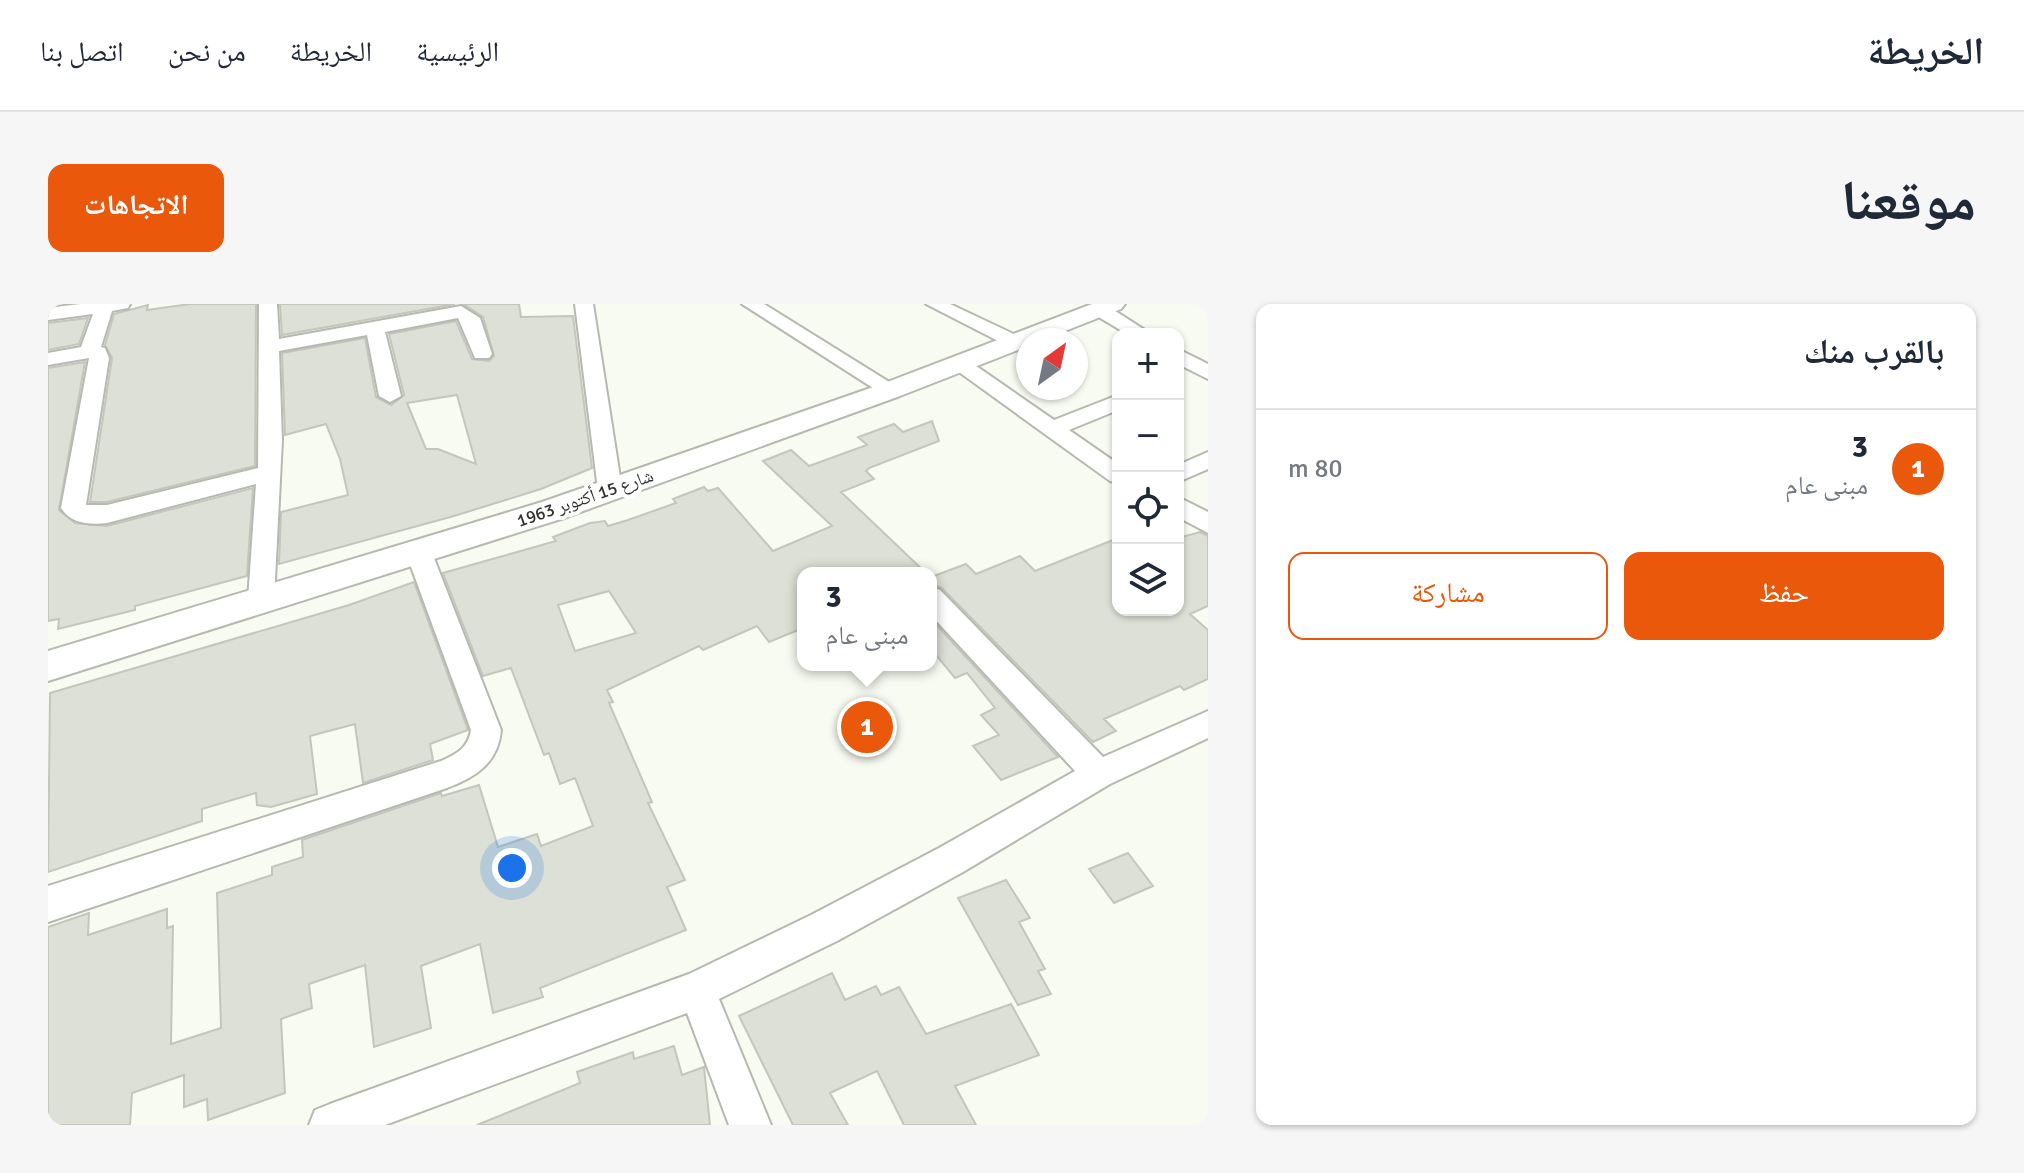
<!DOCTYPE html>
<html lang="ar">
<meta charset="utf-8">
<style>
body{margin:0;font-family:Signika,"Noto Naskh Arabic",sans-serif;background:#f6f6f7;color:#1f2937;direction:rtl}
.controls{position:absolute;right:24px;top:24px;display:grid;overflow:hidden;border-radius:16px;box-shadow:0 2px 6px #0004}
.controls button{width:72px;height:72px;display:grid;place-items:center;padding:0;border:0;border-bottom:2px solid #e0e1e3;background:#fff;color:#1f2937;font:40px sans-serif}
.compass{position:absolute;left:968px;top:24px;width:72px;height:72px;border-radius:50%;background:#fff;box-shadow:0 2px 6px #0004;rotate:33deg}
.you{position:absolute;left:464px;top:564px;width:28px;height:28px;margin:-20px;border:6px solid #fff;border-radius:50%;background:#1a73e8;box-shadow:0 0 0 12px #1a73e833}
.badge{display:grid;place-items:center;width:52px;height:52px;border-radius:50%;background:#ea580c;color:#fff;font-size:26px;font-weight:700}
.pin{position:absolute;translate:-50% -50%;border:4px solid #fff;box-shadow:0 2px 8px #0006}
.popup{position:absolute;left:749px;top:263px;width:140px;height:104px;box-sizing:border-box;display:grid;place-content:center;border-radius:16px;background:#fff;filter:drop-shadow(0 2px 6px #0005);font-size:26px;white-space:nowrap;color:#747a83}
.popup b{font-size:30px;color:#1f2937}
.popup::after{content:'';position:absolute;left:50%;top:100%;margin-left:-16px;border:16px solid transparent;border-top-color:#fff}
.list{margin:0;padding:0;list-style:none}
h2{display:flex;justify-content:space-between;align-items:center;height:104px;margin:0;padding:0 32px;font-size:34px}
h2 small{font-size:26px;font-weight:400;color:#747a83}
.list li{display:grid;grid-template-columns:52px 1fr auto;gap:24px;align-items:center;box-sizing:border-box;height:120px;padding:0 32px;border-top:2px solid #e0e1e3}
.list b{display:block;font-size:30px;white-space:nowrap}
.list p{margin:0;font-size:26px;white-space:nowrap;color:#747a83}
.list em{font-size:26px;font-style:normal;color:#747a83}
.actions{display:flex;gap:16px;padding:24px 32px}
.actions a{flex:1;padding:18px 0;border:2px solid #ea580c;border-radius:16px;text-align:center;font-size:28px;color:#ea580c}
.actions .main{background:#ea580c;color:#fff}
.icon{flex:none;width:44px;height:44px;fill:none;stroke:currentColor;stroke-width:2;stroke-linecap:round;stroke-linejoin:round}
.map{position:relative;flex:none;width:1160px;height:821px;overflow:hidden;direction:ltr;border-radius:16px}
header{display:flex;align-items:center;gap:48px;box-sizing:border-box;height:112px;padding:0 40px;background:#fff;border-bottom:2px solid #e0e1e3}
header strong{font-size:38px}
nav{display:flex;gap:44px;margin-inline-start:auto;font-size:28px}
.intro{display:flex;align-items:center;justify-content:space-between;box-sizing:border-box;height:192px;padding:0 48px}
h1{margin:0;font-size:56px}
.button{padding:20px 36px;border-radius:16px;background:#ea580c;color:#fff;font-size:28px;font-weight:700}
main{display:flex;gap:48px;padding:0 48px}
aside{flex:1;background:#fff;border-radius:16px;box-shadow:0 2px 6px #0004}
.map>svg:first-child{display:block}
.building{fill:#dce0d6;stroke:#c2c6bc;stroke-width:2;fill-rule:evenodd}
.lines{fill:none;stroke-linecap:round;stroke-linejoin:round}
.minor-casing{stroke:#b6b9af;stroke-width:4}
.tertiary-casing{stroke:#b6b9af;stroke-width:4}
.minor{fill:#fff;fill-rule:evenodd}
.tertiary{fill:#fff;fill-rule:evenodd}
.labels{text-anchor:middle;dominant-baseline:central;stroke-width:8;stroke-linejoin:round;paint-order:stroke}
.far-street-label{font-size:18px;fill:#323330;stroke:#fff}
</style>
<header>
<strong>الخريطة</strong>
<nav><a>الرئيسية</a><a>الخريطة</a><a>من نحن</a><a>اتصل بنا</a></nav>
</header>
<div class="intro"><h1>موقعنا</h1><a class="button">الاتجاهات</a></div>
<main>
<aside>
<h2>بالقرب منك<small></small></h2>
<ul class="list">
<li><span class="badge">1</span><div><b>3</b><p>مبنى عام</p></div><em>80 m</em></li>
</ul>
<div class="actions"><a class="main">حفظ</a><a>مشاركة</a></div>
</aside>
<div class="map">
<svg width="1160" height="821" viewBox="0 0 1160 821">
<rect width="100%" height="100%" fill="#f8fbf1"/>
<path class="building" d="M142,0H208L207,162L59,198H42L64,54L57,41L66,10L100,1L99,6Z
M232,0H407L234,31Z
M415,0H471L473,13L525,12L544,164L493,185L406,212L231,260L233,208L300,191L292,155L278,120L237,131L234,49L317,34L328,93L343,101L356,91L341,30L408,17L424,55L441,57L446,52L435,13ZM409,91L428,160L390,145H378L359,99Z
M40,14L31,40L0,46V19Z
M37,58L11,206L27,219L59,222L205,184L199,272L87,302V306L10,325L11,315L0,317V64Z
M884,117L891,137L821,164L818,167L826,175L793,188L878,269H755V324L721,338L709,322L655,346L651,342L559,386L565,398L561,399L604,498L600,499L637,576L619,583L638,626L492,684L495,693L445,709L432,640L373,662L383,724L326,743L317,661L261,680L264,704L233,715L237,789L160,816L159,795L136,803V771L84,789L82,821H0V623L41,609L40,631L119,605V624L125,622L123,740L173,724L169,589L224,571V563L255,553L254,536L393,489L394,492L431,481L450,543L489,530L493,542L545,522L527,474L512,480L501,449L496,451L463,364L435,372L395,269L508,237L505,233L542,219L557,217L560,222L580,216L628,199L625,195L656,183L660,187L670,184L725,247L784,222L715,157L743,146L761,162L819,141L810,133L846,120L855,128ZM561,287L588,329L527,347L510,301Z
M1152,228L1160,232V302L1142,310L1160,326V375L1136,386L1132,382L1056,415L1068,427L1045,438L894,284L883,280V273L918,260L928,270L972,252L987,267L1070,234V306H1130V234Z
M366,278L420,426L382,440L385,456L315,479L307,420L262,432L269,490L223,503L209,501L208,489L154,505V517L0,568L2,389L301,301Z
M883,315L1010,453L953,476L925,442L951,431L933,411L947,404L919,369L907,374L883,345Z
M1080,549L1105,582L1066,599L1041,565Z
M958,576L982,614L971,618L997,665L990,667L1003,690L970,701L910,594Z
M784,669L797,696L828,682L833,691L851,683L878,730L963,700L991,751L907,782L928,821H856L829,767L782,789L800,821H745L691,712Z
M626,742L634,771L656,763L662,821H429L532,779L529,768L585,748L586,755Z"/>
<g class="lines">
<defs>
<path id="minor" d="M32,0H82L80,4L64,7L53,43L57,44L61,54L38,201H59L210,164L211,0H229L231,35L413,2L432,14L444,50L441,54H427L410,14L337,28L353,92L342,98L331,92L319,31L231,47L234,136L226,296L222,303L213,306L204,303L200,296L208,180L59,219C42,221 23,220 13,204L41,54L0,61V49L33,43L45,10L0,16V4Z
M527,0H545L574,186L570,192H554L550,186Z
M694,0H716L854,86L850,91H836Z
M878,0H902L974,34L977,38L974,42H960Z
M1044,1H1058L1103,30H1079L1044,9L1042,5Z
M1130,45L1160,60V75L1130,60Z
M911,53L918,55L1006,116L1070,91V106L1021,126L1070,160V179L1062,177L904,63L901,59L904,55Z
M1160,148V165L1130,178V161Z
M1130,193L1160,208V229L1130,213Z
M371,240L380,242L384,249L453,426C450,459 428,473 399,484L0,618V582L393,457C409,450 420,444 423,426L358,249L362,242Z
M883,283L892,286L1055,453L1160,407V434L1062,480L915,568L789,637L671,695L723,821H681L639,709L337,821H261L267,806L282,800L641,670L763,611L891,544L1027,467L883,311Z"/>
<path id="tertiary" d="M1044,0H1077L1073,5L994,36H980V42L852,92L516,214L0,377V347L494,198L834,80Z"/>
</defs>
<use href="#minor" class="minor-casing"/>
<use href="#tertiary" class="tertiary-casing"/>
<use href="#minor" class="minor"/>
<use href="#tertiary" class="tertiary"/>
</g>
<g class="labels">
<g class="far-street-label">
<text transform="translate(537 194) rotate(-19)">شارع 15 أكتوبر 1963</text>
</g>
</g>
</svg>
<div class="controls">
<button>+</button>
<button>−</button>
<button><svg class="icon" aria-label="locate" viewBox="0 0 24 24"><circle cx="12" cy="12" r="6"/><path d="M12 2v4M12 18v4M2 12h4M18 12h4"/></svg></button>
<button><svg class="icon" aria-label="layers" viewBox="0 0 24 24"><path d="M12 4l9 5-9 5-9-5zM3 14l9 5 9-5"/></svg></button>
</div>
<svg class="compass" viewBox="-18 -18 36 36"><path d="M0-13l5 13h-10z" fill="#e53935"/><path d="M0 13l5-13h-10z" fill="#747a83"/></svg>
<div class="you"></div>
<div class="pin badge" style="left:819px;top:423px">1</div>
<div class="popup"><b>3</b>مبنى عام</div>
</div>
</main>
